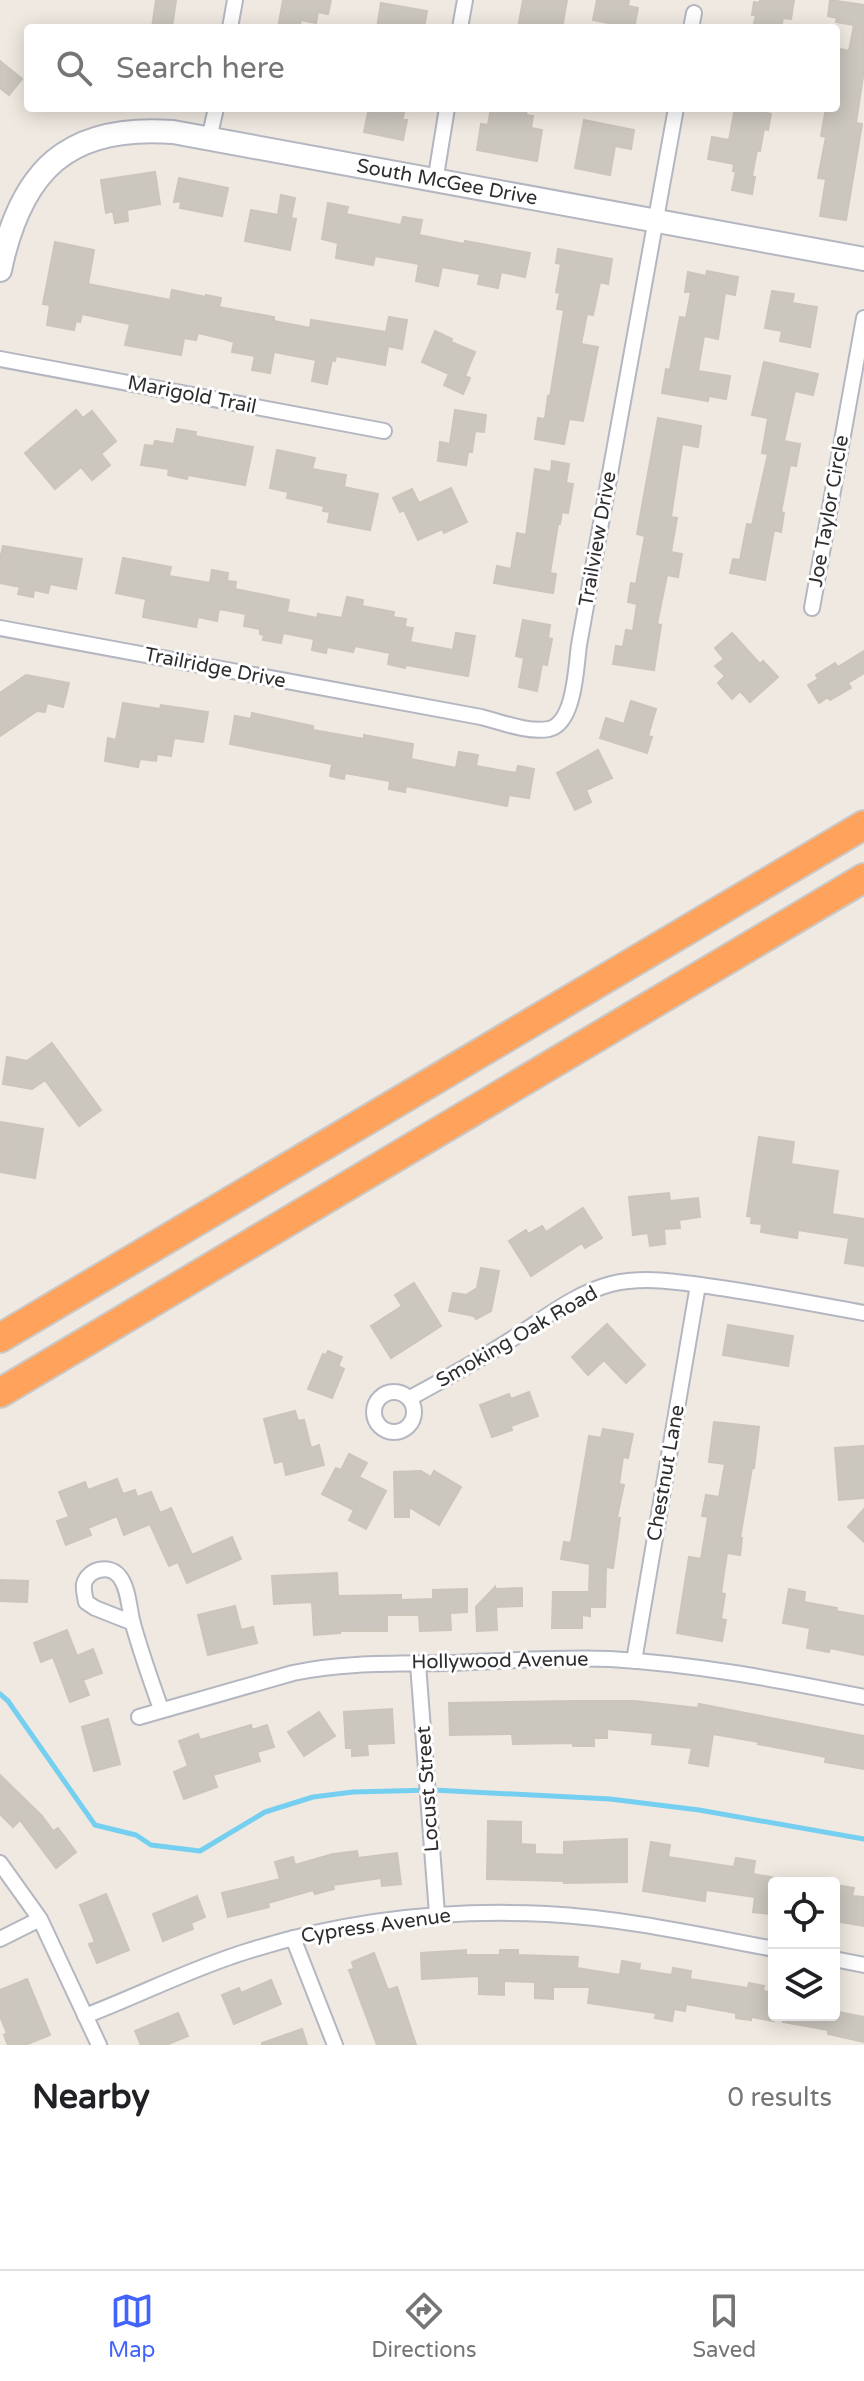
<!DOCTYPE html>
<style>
body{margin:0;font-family:"Varela Round",sans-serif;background:#f2f2f2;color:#202124}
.controls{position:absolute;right:24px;bottom:24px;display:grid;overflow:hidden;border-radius:8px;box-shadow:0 4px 20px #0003}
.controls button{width:72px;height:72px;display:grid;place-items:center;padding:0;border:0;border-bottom:2px solid #e0e0e0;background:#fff;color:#202124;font:40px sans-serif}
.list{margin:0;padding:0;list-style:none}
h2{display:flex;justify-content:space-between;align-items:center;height:104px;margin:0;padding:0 32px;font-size:34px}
h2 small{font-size:26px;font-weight:400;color:#757577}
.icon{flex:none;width:44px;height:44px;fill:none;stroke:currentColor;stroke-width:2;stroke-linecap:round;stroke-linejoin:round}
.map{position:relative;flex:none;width:864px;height:2045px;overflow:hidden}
.search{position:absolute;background:#fff;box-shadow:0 4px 20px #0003;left:24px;right:24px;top:24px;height:88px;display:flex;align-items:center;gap:20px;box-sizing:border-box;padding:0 28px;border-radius:8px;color:#757577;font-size:30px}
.sheet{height:224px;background:#fff}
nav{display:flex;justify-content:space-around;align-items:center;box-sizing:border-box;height:112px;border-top:2px solid #e0e0e0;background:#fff;font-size:22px;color:#757577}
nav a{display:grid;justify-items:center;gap:4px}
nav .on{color:#4264fb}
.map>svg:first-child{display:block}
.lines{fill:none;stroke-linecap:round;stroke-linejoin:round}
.stream{stroke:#75cff0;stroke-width:5}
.building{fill:#cbc7bf;stroke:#cbc5ba;stroke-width:2}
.street-casing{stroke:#b4b7c1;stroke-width:18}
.secondary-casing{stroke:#b4b7c1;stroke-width:26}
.highway-casing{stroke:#c9c9c9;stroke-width:32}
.street{stroke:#fff;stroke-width:14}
.secondary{stroke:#fff;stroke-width:22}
.highway{stroke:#ffa35c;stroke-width:28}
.labels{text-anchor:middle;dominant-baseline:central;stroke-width:6;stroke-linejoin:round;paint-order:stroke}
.street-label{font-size:20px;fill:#2e2e2e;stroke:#fff}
</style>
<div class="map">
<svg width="864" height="2045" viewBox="0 0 864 2045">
<rect width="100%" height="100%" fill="#efe9e1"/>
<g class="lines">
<path class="stream" d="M0,1694L8,1701L95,1825L136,1835L151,1845L200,1851L265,1812L313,1797L353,1792L433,1790L610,1799L699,1810L864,1839"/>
</g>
<path class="building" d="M156,0H176L172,28H152Z
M283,0H331L328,14L318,12L316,23L301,20L299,28H278Z
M523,0H567L562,28H518Z
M597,0H629L628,6L638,8L634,28L593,20Z
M760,0H794L791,19L783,18L781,28H753L756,15H752L754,2L759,3Z
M830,0L864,5V70L856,123L862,124L846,220L820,216L826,179L818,178L826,137L821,136L826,108H836V48L849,51L854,25L836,22L837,18L828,16Z
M381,3L427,11L424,28H377Z
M0,61L22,79L9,95L0,88Z
M369,108H399L398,112L404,113L402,120H407L403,140L364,132Z
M491,108L527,109L526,115L533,116L531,128L542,130L537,161L477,150L481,124L488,125Z
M735,108H765L764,112L771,114L768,130L764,129L760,151L757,150L752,176L755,177L752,194L732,190L736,172L733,171L734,164L708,159L712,137L729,140Z
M584,120L634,130L631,149L615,146L610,175L575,168Z
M155,172L160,204L127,210L128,221L115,223L113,211L106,213L101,180Z
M179,178L228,188L222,216L180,208L181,201L174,202Z
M281,195L295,198L291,218L296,219L290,250L245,241L251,210L278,215Z
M328,203L348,207L346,214L401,225L403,217L422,220L419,235L464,244L465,241L530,253L525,277L501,272L498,288L478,284L480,274L442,267L438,286L416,281L419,264L375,256L373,265L336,258L338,243L322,239Z
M55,242L94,250L88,284L170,300L172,290L206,297V295L221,298L219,307L274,317V321L310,328L311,320L386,332L389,317L407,320L402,349L388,346L385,365L336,356L335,361L332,360L327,384L312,381L316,360L274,352L270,373L252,370L255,356L232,352L234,342L224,339L198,333L196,340L184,338L181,355L125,345L130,324L82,314L80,322L76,321L74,330L47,325L50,305L43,304Z
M558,249L612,259L608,284L600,282L593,315L587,314L581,344L598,347L583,421L569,419L564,444L535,439L538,418L545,419L548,396L550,397L564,310L557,309L560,293L556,292L561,264L556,263Z
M707,271L738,277L735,295L725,293L718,339L704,336L698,371L730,376L726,399L709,396L708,401L662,393L666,369L670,370L680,317L686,318L691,292H685L688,272L706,276Z
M772,291L794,294L792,303L817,307L810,347L780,341L782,331L765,328Z
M435,331L452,339L451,342L475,352L465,376L470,378L463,394L444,385L449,374L422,362Z
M764,362L818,374L813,395L795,391L784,441L800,444L796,466L790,465L781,512L784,513L781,532L774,530L765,580L730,573L733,559L740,560L747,524L752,525L768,454L762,453L768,418L752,415Z
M76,410L83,418L92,411L116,441L101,454L110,465L92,480L81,467L55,489L25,453Z
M455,410L486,415L484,432L475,431L472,452H468L466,465L438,461L440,442L450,444Z
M658,418L701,426L698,447L682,444L671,517L677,518L671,552L682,554L678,577L667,575L657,624L661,625L654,670L613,664L616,646L623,647L626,630L633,631L637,604L628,602L631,583L636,584L645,536L637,534Z
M177,429L196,432L195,436L253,447L245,485L188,475L187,479L168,475L169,469L141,465L145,445L154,446L155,441L174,444Z
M277,450L315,458L312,469L346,475L344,487L378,494L370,530L328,522L330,512L323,511L324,506L287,498L288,492L270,488Z
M552,461L569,464L566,483L573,484L568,513L562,512L560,524H558L550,573L556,574L553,593L494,583L497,566L511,569L517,533L526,535L535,469L551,472Z
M451,488L467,522L444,533L442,529L418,540L404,510L400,512L393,498L412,489L419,503Z
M3,546L82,559L76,589L50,584L48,593L34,590L33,597L18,594L20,587L0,583V559Z
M123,558L171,567L169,576L210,583L212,570L228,573L227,581L236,582L235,589L289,600L287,612L317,618L318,614L342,618L347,597L363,600L362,606L394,612L393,617L406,619L405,627L413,628L410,642L453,650L456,633L475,636L468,676L406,665L405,668L388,664L390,653L355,646L353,652L327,647L326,653L312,650L314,639L283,633L281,643L263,640L264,635L260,634V629L244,626L246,614L219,609L217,621L198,617L196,627L143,617L146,599L116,593Z
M523,620L550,625L548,638L552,639L547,665L542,664L537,691L519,687L524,658L516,656Z
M732,633L760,664L763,661L778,677L750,702L740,691L732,699L718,683L725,676L715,666L724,659L715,648Z
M864,651V673L848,683L851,688L830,700L828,697L819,703L808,685L818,679L816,675L835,663L838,667Z
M26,675L69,683L63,707L47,703L45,712L37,711L0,736V693Z
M631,701L656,709L648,736L652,737L647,753L600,738L606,718L624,724Z
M123,703L160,709L161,705L208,712L203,742L174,738L171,756L157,754L156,761L140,759L138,767L105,761L108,738L116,740Z
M252,713L313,726V730L364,739V735L413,744L411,759L456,768L459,752L478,755L476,766L516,773L518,766L534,769L529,798L509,795L507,806L406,786L405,792L389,789L390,781L345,773L344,779L330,776L332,764L230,744L235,716L251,719Z
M598,750L612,778L586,790L591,802L575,810L557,773Z
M52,1043L101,1110L79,1126L45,1080L32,1089L3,1084L7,1057L27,1061Z
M0,1122L43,1129L35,1178L0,1172Z
M759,1137L794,1142L791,1164L838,1171L832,1214L864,1219V1266L845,1263L849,1238L798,1230L797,1238L761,1232L762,1224L751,1223L752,1217L747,1216Z
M669,1193L670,1201L698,1198L700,1217L679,1220L680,1228L664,1229L665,1244L650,1246L648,1233L633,1235L629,1197Z
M583,1208L602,1238L585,1248L582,1243L531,1276L509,1241L526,1230L528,1234L542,1226L546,1232Z
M481,1268L499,1271L491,1311L476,1319L474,1316L449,1311L453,1293L466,1295L477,1288Z
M414,1283L441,1326L391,1358L371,1326L402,1306L395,1295Z
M607,1324L645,1365L626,1383L604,1360L588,1375L572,1357Z
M728,1325L793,1336L788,1366L723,1355Z
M328,1351L342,1357L338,1366L344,1369L332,1398L308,1389L323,1354L326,1355Z
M529,1392L538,1416L511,1426L512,1430L492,1437L480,1405L509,1394L511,1399Z
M295,1411L298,1421L304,1420L311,1448L319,1445L324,1465L286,1475L283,1461L275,1463L264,1419Z
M714,1422L759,1427L754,1468H752L740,1538H742L740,1555L727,1553L721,1593L725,1594L721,1619L726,1620L722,1641L677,1633L689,1557L701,1559L708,1517L702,1516L706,1495L719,1497L725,1464L709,1462Z
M603,1429L633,1434L628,1458L623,1457L619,1484L624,1485L617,1517L620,1518L613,1568L606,1567L605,1607H590V1616L582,1615V1628H552L553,1592H589L590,1564L561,1559L564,1542L571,1543L589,1436L601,1438Z
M863,1446L864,1498L839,1500L835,1448Z
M349,1454L367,1463L359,1477L386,1491L366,1529L349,1520L354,1510L322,1494L336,1468L341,1470Z
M421,1471L431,1477L434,1471L461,1487L439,1525L409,1507V1517H395L394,1472Z
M117,1479L123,1494L135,1490L137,1497L151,1492L160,1513L171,1508L192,1555L232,1537L241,1559L187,1583L178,1562L169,1566L150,1524L124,1535L117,1516L88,1528L91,1535L66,1545L57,1521L69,1517L59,1492L85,1482L88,1490Z
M864,1509V1542L848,1527Z
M337,1573L338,1596L401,1595V1600L433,1599V1590L467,1589V1612L450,1613L451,1630L420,1631L419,1615H387V1631H340V1633L314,1635L312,1602L274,1604L272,1576Z
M0,1580L28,1581L27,1602L0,1601Z
M495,1587V1589L522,1588V1606L496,1607L497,1630L477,1631L476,1607Z
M789,1589L805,1592L804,1602L837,1608L836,1611L864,1616V1655L830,1648L829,1652L807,1648L810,1628L783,1623Z
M235,1606L241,1630L253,1627L257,1643L208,1655L198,1615Z
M67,1630L77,1656L93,1649L102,1673L83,1680L89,1695L70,1702L53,1657L41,1662L34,1643Z
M574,1701H635L698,1708L699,1704L864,1736V1769L825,1762L826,1757L758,1744L759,1742L713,1734L708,1766L689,1763L692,1748L652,1744L653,1733L607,1729V1738H594V1746H573V1743L513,1744L512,1734L450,1735L449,1703Z
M392,1709L394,1743L367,1744L368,1755L352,1756V1748H346L344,1712Z
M319,1712L335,1736L304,1756L288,1732Z
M108,1719L120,1764L94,1771L82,1727Z
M251,1725L252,1730L267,1725L274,1747L257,1752L260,1761L213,1775L217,1787L184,1799L174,1772L188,1766L179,1741L198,1734L200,1740Z
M0,1775L42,1816L53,1831L58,1828L76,1852L56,1868L20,1820L13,1827L0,1814Z
M488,1821L521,1822V1844L535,1845V1854L564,1855V1842L627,1839V1882L564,1883V1881L487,1879Z
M651,1842L670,1845L668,1857L734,1867L736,1858L755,1861L753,1874L776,1878L771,1914L753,1912L755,1897L706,1890L705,1901L643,1891Z
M357,1851L358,1858L397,1853L401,1884L382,1886L381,1878L333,1885L334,1889L315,1894L313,1890L268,1903L269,1907L228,1917L222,1893L280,1879L275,1862L293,1857L295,1865L333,1854Z
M837,1885L854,1888L852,1896L864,1897V1926L834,1921Z
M106,1894L129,1950L97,1963L89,1944L95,1942L80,1905Z
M197,1896L205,1917L191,1923L193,1929L163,1941L153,1914Z
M466,1950V1955H500V1950H518V1955L578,1957L577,1968L620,1975L622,1961L640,1964L639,1970L672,1975L673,1968L691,1971L690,1979L748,1988L749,1983L764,1986L763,1991L774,1993V2021L751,2017V2020L736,2018V2013L686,2004L685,2011L674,2009L672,2021L655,2018L656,2013L588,2003L590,1987H553V1999L535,1998V1982L504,1981V1995L479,1994V1976L422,1979L421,1953Z
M374,1953L388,1990L397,1987L416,2045H377L349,1970L354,1969L352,1962Z
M27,1979L50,2035L25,2045H8L4,2035L7,2033L0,2016V1990Z
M271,1980L281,2004L234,2024L222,1995L239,1988L241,1993Z
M834,2011L864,2017V2042L828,2034V2030L783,2022L784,2015H834Z
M178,2013L188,2036L166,2045H141L135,2031Z
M302,2029L307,2045H262V2043Z"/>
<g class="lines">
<defs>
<path id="street" d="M230,28L235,0
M460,28L465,0
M691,28L694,13
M209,139L216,108
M435,182L447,108
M0,359L384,431
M812,608L864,318
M0,628L481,717C501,722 528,733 549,729C575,723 576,666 579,645L676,108
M374 1412a20 20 0 1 1 40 0a20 20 0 1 1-40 0Z
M410,1398C445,1379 481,1359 515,1337C545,1318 576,1293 611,1284C645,1276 680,1282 714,1287C764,1294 814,1304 864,1313
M133,1623L95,1608L86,1602C85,1596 83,1590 84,1584C88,1569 109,1564 119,1576C129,1588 129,1610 133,1624C141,1653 151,1681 161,1709
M634,1661L698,1285
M418,1664L437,1914
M139,1717L293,1673C344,1662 398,1664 451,1663C504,1661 557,1657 610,1659C696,1664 780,1680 864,1697
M0,1863L40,1919L99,2045
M293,1938L335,2045
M0,1939L40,1919
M834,1959L864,1965
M85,2016C140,1995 192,1968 248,1951C344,1921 446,1909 547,1914C623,1918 699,1935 774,1949"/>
<g id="secondary">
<path id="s1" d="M0,270C21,170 68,124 173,132L864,259"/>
</g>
<path id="highway" d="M0,1338L864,825
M0,1393L864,878"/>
</defs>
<use href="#street" class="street-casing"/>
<use href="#secondary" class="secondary-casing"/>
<use href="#highway" class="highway-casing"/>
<use href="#street" class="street"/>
<use href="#secondary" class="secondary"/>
<use href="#highway" class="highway"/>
</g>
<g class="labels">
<g class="street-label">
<text stroke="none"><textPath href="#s1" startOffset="528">South McGee Drive</textPath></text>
<text transform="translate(192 395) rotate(11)">Marigold Trail</text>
<text transform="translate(829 511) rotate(-80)">Joe Taylor Circle</text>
<text transform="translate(598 539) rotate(-80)">Trailview Drive</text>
<text transform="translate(215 668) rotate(11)">Trailridge Drive</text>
<text transform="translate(517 1337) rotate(-30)">Smoking Oak Road</text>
<text transform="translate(666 1473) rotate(-80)">Chestnut Lane</text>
<text transform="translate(500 1661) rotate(-1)">Hollywood Avenue</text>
<text transform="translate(428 1789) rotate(-94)">Locust Street</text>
<text transform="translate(376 1926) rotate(-8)">Cypress Avenue</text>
</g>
</g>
</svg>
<div class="controls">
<button><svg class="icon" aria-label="locate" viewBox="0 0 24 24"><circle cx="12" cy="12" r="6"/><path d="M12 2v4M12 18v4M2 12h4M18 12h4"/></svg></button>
<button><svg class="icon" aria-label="layers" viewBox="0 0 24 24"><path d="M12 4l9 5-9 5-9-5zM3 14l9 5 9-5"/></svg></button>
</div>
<div class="search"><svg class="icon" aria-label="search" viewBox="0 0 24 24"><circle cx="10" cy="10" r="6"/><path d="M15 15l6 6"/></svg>Search here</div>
</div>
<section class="sheet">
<h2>Nearby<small>0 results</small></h2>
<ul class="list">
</ul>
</section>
<nav>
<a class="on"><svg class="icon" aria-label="map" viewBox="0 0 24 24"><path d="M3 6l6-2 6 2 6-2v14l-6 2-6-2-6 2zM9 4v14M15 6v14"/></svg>Map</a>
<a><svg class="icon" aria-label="directions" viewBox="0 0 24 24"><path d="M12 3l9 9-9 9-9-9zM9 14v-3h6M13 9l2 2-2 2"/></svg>Directions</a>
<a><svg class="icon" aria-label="saved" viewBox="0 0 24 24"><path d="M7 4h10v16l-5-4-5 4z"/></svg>Saved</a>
</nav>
